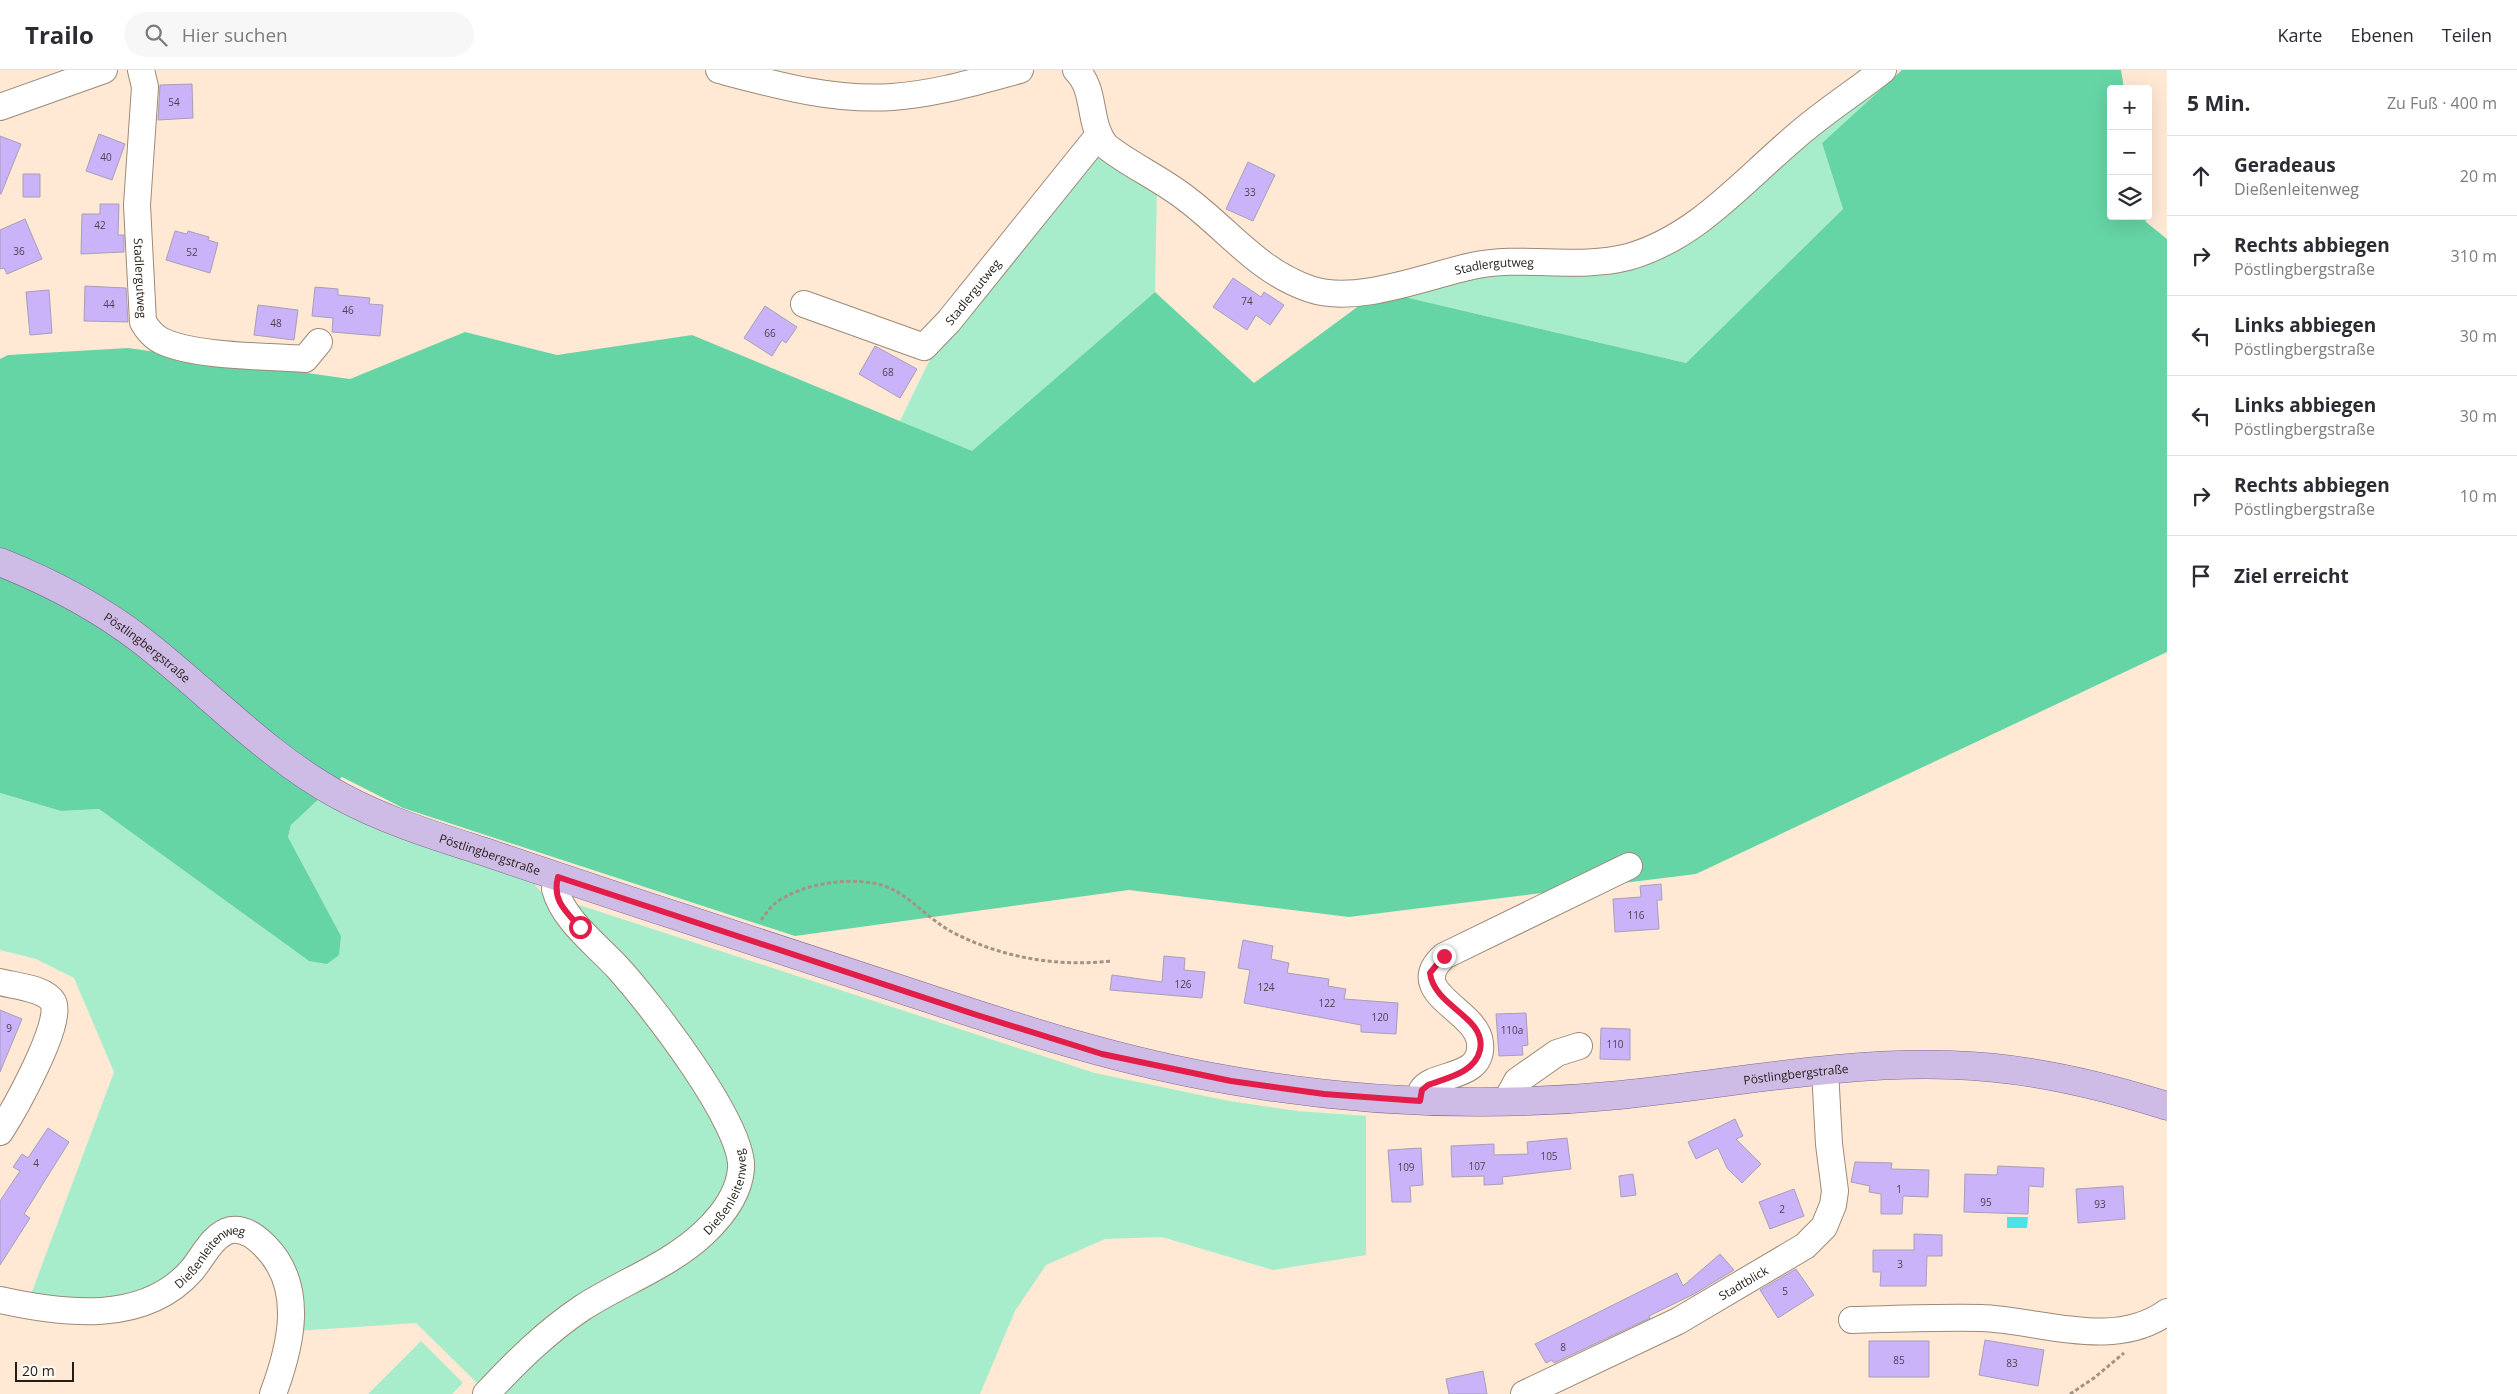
<!DOCTYPE html>
<html lang="de">
<meta charset="utf-8">
<style>
body{margin:0;font-family:"Open Sans",sans-serif;background:#f7f7f7;color:#2b2b33}
.controls{position:absolute;right:15px;top:15px;display:grid;overflow:hidden;border-radius:5px;box-shadow:0 5px 20px #0002}
.controls button{width:45px;height:45px;display:grid;place-items:center;padding:0;border:0;border-bottom:1px solid #e1e1e2;background:#fff;color:#2b2b33;font:25px sans-serif}
.scale{position:absolute;left:15px;bottom:12px;width:59px;box-sizing:border-box;padding-left:5px;border:2px solid #241c15;border-top:0;font-size:14px;line-height:18px;white-space:nowrap;color:#241c15;-webkit-text-stroke:4px #fefaf6;paint-order:stroke}
.stop{position:absolute;width:15px;height:15px;margin:-11px;border:4px solid #e11d48;border-radius:50%;background:#fff}
.stop.end{background:#e11d48;border-color:#fff;box-shadow:0 1px 5px #0008}
.list{margin:0;padding:0;list-style:none}
h2{display:flex;justify-content:space-between;align-items:center;height:65px;margin:0;padding:0 20px;font-size:21px}
h2 small{font-size:16px;font-weight:400;color:#7c7c81}
.list li{display:grid;grid-template-columns:32px 1fr auto;gap:15px;align-items:center;box-sizing:border-box;height:80px;padding:0 20px;border-top:1px solid #e1e1e2}
.list b{display:block;font-size:19px;white-space:nowrap}
.list p{margin:0;font-size:16px;white-space:nowrap;color:#7c7c81}
.list em{font-size:16px;font-style:normal;color:#7c7c81}
.icon{flex:none;width:28px;height:28px;fill:none;stroke:currentColor;stroke-width:2;stroke-linecap:round;stroke-linejoin:round}
.map{position:relative;flex:none;width:2167px;height:1324px;overflow:hidden}
header{display:flex;align-items:center;gap:30px;box-sizing:border-box;height:70px;padding:0 25px;background:#fff;border-bottom:1px solid #e1e1e2}
header strong{font-size:24px}
nav{display:flex;gap:28px;margin-inline-start:auto;font-size:18px}
.search{width:350px;height:45px;background:#f7f7f7;display:flex;align-items:center;gap:12px;box-sizing:border-box;padding:0 18px;border-radius:28px;color:#7c7c81;font-size:19px}
main{display:flex}
aside{flex:1;background:#fff}
.map>svg:first-child{display:block}
.green{fill:#a7edcb}
.forest{fill:#66d5a5}
.water{fill:#4de2e5}
.building{fill:#cab3f8;stroke:#a69fb7}
.lines{fill:none;stroke-linecap:round;stroke-linejoin:round}
.minor-casing{stroke:#9d8977;stroke-width:28}
.major-casing{stroke:#7e6792;stroke-width:29}
.path{stroke:#a39384;stroke-width:3;stroke-dasharray:4 2.5;stroke-linecap:butt}
.minor{stroke:#fff;stroke-width:26}
.major{stroke:#cfbce6;stroke-width:28}
.route{stroke:#e11d48;stroke-width:6}
.labels{text-anchor:middle;dominant-baseline:central;stroke-width:4;stroke-linejoin:round;paint-order:stroke}
.number-label{font-size:10px;fill:#4e424e}
.street-label{font-size:12px;fill:#241c15;stroke:#fefaf6}
</style>
<header>
<strong>Trailo</strong>
<div class="search"><svg class="icon" aria-label="search" viewBox="0 0 24 24"><circle cx="10" cy="10" r="6"/><path d="M15 15l6 6"/></svg>Hier suchen</div>
<nav><a>Karte</a><a>Ebenen</a><a>Teilen</a></nav>
</header>
<main>
<div class="map">
<svg width="2167" height="1324" viewBox="0 0 2167 1324">
<rect width="100%" height="100%" fill="#ffe9d5"/>
<path class="green" d="M1882,18L1822,73L1843,139L1686,293L1379,221L1482,198L1615,194L1805,65Z
M1100,80L1157,118L1155,222L972,382L900,351L934,281Z
M0,723L61,741L99,739L309,891L341,866L288,767L291,755L321,726L533,812L573,862L608,898L714,1042L734,1099L714,1143L481,1317L416,1253L296,1261L279,1183L228,1162L157,1216L125,1230L30,1227L114,1002L74,908L36,889L0,880Z
M576,834L1095,1003L1229,1031L1298,1041L1366,1046V1185L1273,1200L1162,1167L1105,1169L1046,1195L1015,1241L980,1324H498L564,1262L655,1207L749,1099L576,838Z
M421,1271L463,1313L452,1324H368Z"/>
<path class="forest" d="M1902,0H2121L2124,19H2111V146H2145L2146,152L2167,169V582L1696,804L1349,847L1129,820L795,866L403,738L342,707L291,755L288,767L341,866L339,885L327,894L309,891L99,739L61,741L0,723V289L8,285L128,278L350,309L465,262L557,285L692,265L972,381L1155,222L1254,313L1379,221L1686,293L1843,139L1822,73Z"/>
<path class="water" d="M2007,1147H2028L2027,1158H2007Z"/>
<path class="building" d="M192,14L193,48L158,50L160,15Z
M99,64L125,74L112,110L86,101Z
M0,66L21,74L1,124H0Z
M1248,92L1275,105L1253,151L1226,139Z
M23,104H40V127H23Z
M100,134H119L118,165H124V182L81,184L82,144H100Z
M25,149L42,189L7,204L4,198L0,199V160Z
M175,161L187,164L188,161L209,167L208,170L218,173L210,203L166,190Z
M1233,208L1261,227L1264,222L1284,235L1270,255L1256,245L1247,260L1213,237Z
M85,216L126,218L128,252L84,251Z
M315,217L338,219V225L370,228L369,234L383,235L380,266L332,262L333,248L312,246Z
M49,220L52,263L30,265L26,222Z
M258,235L298,240L294,270L254,265Z
M765,236L797,257L786,273L782,270L772,286L744,268Z
M875,276L917,299L900,328L859,304Z
M1661,814L1662,830H1657L1659,859L1615,862L1613,829L1641,827L1640,816Z
M1243,870L1273,876L1271,889L1289,893L1287,903L1329,909L1328,916L1346,919L1344,929L1398,933L1396,964L1361,962V955L1244,933L1250,900L1238,898Z
M1164,886L1185,888L1184,900L1205,902L1202,928L1110,920L1112,905L1162,912Z
M0,940L22,949L0,1002Z
M1526,943L1528,975L1522,976L1523,985L1499,986L1496,944Z
M1601,958L1630,959V990L1600,989Z
M1735,1049L1743,1066L1736,1069L1761,1094L1742,1113L1727,1098L1718,1078L1696,1089L1688,1072Z
M48,1058L69,1072L24,1144L30,1148L0,1195V1131L20,1101L13,1097L22,1084L28,1088Z
M1567,1068L1571,1099L1502,1107L1503,1114L1484,1115V1106L1452,1107L1451,1076L1494,1074V1085L1528,1084L1527,1072Z
M1421,1078L1423,1115L1410,1116L1411,1132H1392L1388,1080Z
M1855,1092L1892,1093L1891,1099L1929,1100L1928,1127L1903,1126L1902,1144H1881V1124L1869,1122L1870,1116L1851,1112Z
M1998,1096L2044,1098L2043,1117L2029,1116L2028,1144L1964,1142L1965,1104L1997,1105Z
M1633,1104L1636,1125L1621,1127L1619,1106Z
M2123,1116L2125,1149L2078,1153L2076,1119Z
M1794,1119L1804,1146L1770,1159L1759,1132Z
M1914,1164L1942,1165V1186H1927L1926,1216H1880L1881,1202H1873V1180H1914Z
M1720,1184L1734,1200L1694,1224L1649,1246L1650,1248L1554,1293L1552,1290L1546,1293L1535,1274L1677,1203L1683,1216Z
M1796,1199L1814,1225L1778,1248L1760,1220Z
M1985,1270L2044,1280L2038,1316L1979,1305Z
M1869,1271H1929V1307H1869Z
M1483,1301L1487,1324H1449L1446,1309Z"/>
<g class="lines">
<defs>
<g id="minor">
<path id="s1" d="M141,0L145,17L137,135L143,252C148,260 153,267 162,271C196,287 267,286 305,289L319,272"/>
<path d="M719,0C776,15 833,31 892,27C936,24 978,11 1020,0"/>
<path id="s2" d="M1076,0C1097,20 1087,53 1106,76C1131,96 1162,109 1188,130C1229,161 1259,202 1310,219C1356,235 1426,206 1472,196C1523,185 1578,200 1628,187C1696,168 1742,112 1794,68C1822,43 1854,23 1883,0"/>
<path d="M0,37L104,0"/>
<path id="s3" d="M804,234L924,277L949,251L1098,66"/>
<path d="M0,912C15,916 45,918 53,932C64,952 13,1042 0,1062"/>
<path d="M1420,1031C1420,1028 1421,1022 1422,1020C1433,1002 1484,1010 1480,973C1477,939 1403,923 1444,886L1629,796"/>
<path d="M1506,1031L1517,1011L1557,983L1579,976"/>
<path id="s4" d="M0,1230C63,1244 144,1255 192,1200C203,1187 213,1164 231,1160C244,1158 255,1166 264,1175C306,1216 291,1276 273,1324"/>
<path d="M1852,1250C1895,1249 1938,1247 1981,1248C2041,1250 2113,1281 2167,1242"/>
<path id="s5" d="M486,1324C516,1292 546,1262 582,1238C622,1212 669,1196 704,1163C722,1146 739,1123 741,1099C745,1055 649,932 618,898C597,875 563,850 555,819L558,807"/>
<path id="s6" d="M1524,1324L1678,1251L1805,1176L1824,1157L1833,1135L1835,1121L1829,1074L1825,1000"/>
</g>
<g id="major">
<path id="s7" d="M0,492C50,512 98,537 141,570C207,621 266,686 340,726C388,752 439,767 491,784C553,805 615,826 677,846C757,872 837,899 918,925C1020,959 1122,992 1229,1010C1358,1033 1489,1038 1620,1025C1730,1014 1841,991 1952,995C2025,997 2098,1014 2167,1036"/>
</g>
</defs>
<use href="#minor" class="minor-casing"/>
<use href="#major" class="major-casing"/>
<path class="path" d="M761,850C765,845 769,839 773,835C800,812 861,804 892,819C915,831 932,852 954,863C1003,888 1058,897 1112,891
M2070,1324L2094,1308L2124,1283"/>
<use href="#minor" class="minor"/>
<use href="#major" class="major"/>
</g>
<g class="lines">
<path class="route" d="M580,857C565,841 552,830 558,807L980,946L1102,984L1231,1011L1324,1024L1420,1031L1422,1020L1428,1015C1446,1008 1475,1003 1480,980C1487,947 1434,937 1430,903L1444,886"/>
</g>
<g class="labels">
<g class="number-label">
<text x="174" y="32">54</text>
<text x="106" y="87">40</text>
<text x="1250" y="122">33</text>
<text x="100" y="155">42</text>
<text x="19" y="181">36</text>
<text x="192" y="182">52</text>
<text x="1247" y="231">74</text>
<text x="109" y="234">44</text>
<text x="348" y="240">46</text>
<text x="276" y="253">48</text>
<text x="770" y="263">66</text>
<text x="888" y="302">68</text>
<text x="1636" y="845">116</text>
<text x="1183" y="914">126</text>
<text x="1266" y="917">124</text>
<text x="1327" y="933">122</text>
<text x="1380" y="947">120</text>
<text x="9" y="958">9</text>
<text x="1512" y="960">110a</text>
<text x="1615" y="974">110</text>
<text x="1549" y="1086">105</text>
<text x="36" y="1093">4</text>
<text x="1477" y="1096">107</text>
<text x="1406" y="1097">109</text>
<text x="1899" y="1119">1</text>
<text x="1986" y="1132">95</text>
<text x="2100" y="1134">93</text>
<text x="1782" y="1139">2</text>
<text x="1900" y="1194">3</text>
<text x="1785" y="1221">5</text>
<text x="1563" y="1277">8</text>
<text x="1899" y="1290">85</text>
<text x="2012" y="1293">83</text>
</g>
<g class="street-label">
<text stroke="none"><textPath href="#s2" startOffset="521">Stadlergutweg</textPath></text>
<text stroke="none"><textPath href="#s1" startOffset="209">Stadlergutweg</textPath></text>
<text stroke="none"><textPath href="#s3" startOffset="201">Stadlergutweg</textPath></text>
<text stroke="none"><textPath href="#s7" startOffset="171">Pöstlingbergstraße</textPath></text>
<text stroke="none"><textPath href="#s7" startOffset="576">Pöstlingbergstraße</textPath></text>
<text stroke="none"><textPath href="#s7" startOffset="1919">Pöstlingbergstraße</textPath></text>
<text stroke="none"><textPath href="#s5" startOffset="321">Dießenleitenweg</textPath></text>
<text stroke="none"><textPath href="#s4" startOffset="229">Dießenleitenweg</textPath></text>
<text stroke="none"><textPath href="#s6" startOffset="246">Stadtblick</textPath></text>
</g>
</g>
</svg>
<div class="controls">
<button>+</button>
<button>−</button>
<button><svg class="icon" aria-label="layers" viewBox="0 0 24 24"><path d="M12 4l9 5-9 5-9-5zM3 14l9 5 9-5"/></svg></button>
</div>
<div class="scale">20 m</div>
<div class="stop" style="left:580px;top:857px"></div>
<div class="stop end" style="left:1444px;top:886px"></div>
</div>
<aside>
<h2>5 Min.<small>Zu Fuß · 400 m</small></h2>
<ul class="list">
<li><svg class="icon" aria-label="ahead" viewBox="0 0 24 24"><path d="M12 20V5M6 11l6-6 6 6"/></svg><div><b>Geradeaus</b><p>Dießenleitenweg</p></div><em>20 m</em></li>
<li><svg class="icon" aria-label="right" viewBox="0 0 24 24"><path d="M7 20v-9h11M14 6l5 5-5 5"/></svg><div><b>Rechts abbiegen</b><p>Pöstlingbergstraße</p></div><em>310 m</em></li>
<li><svg class="icon" aria-label="left" viewBox="0 0 24 24"><path d="M17 20v-9H6M10 6l-5 5 5 5"/></svg><div><b>Links abbiegen</b><p>Pöstlingbergstraße</p></div><em>30 m</em></li>
<li><svg class="icon" aria-label="left" viewBox="0 0 24 24"><path d="M17 20v-9H6M10 6l-5 5 5 5"/></svg><div><b>Links abbiegen</b><p>Pöstlingbergstraße</p></div><em>30 m</em></li>
<li><svg class="icon" aria-label="right" viewBox="0 0 24 24"><path d="M7 20v-9h11M14 6l5 5-5 5"/></svg><div><b>Rechts abbiegen</b><p>Pöstlingbergstraße</p></div><em>10 m</em></li>
<li><svg class="icon" aria-label="arrive" viewBox="0 0 24 24"><path d="M6 21V4h12l-3 4 3 4H6"/></svg><div><b>Ziel erreicht</b></div></li>
</ul>
</aside>
</main>
